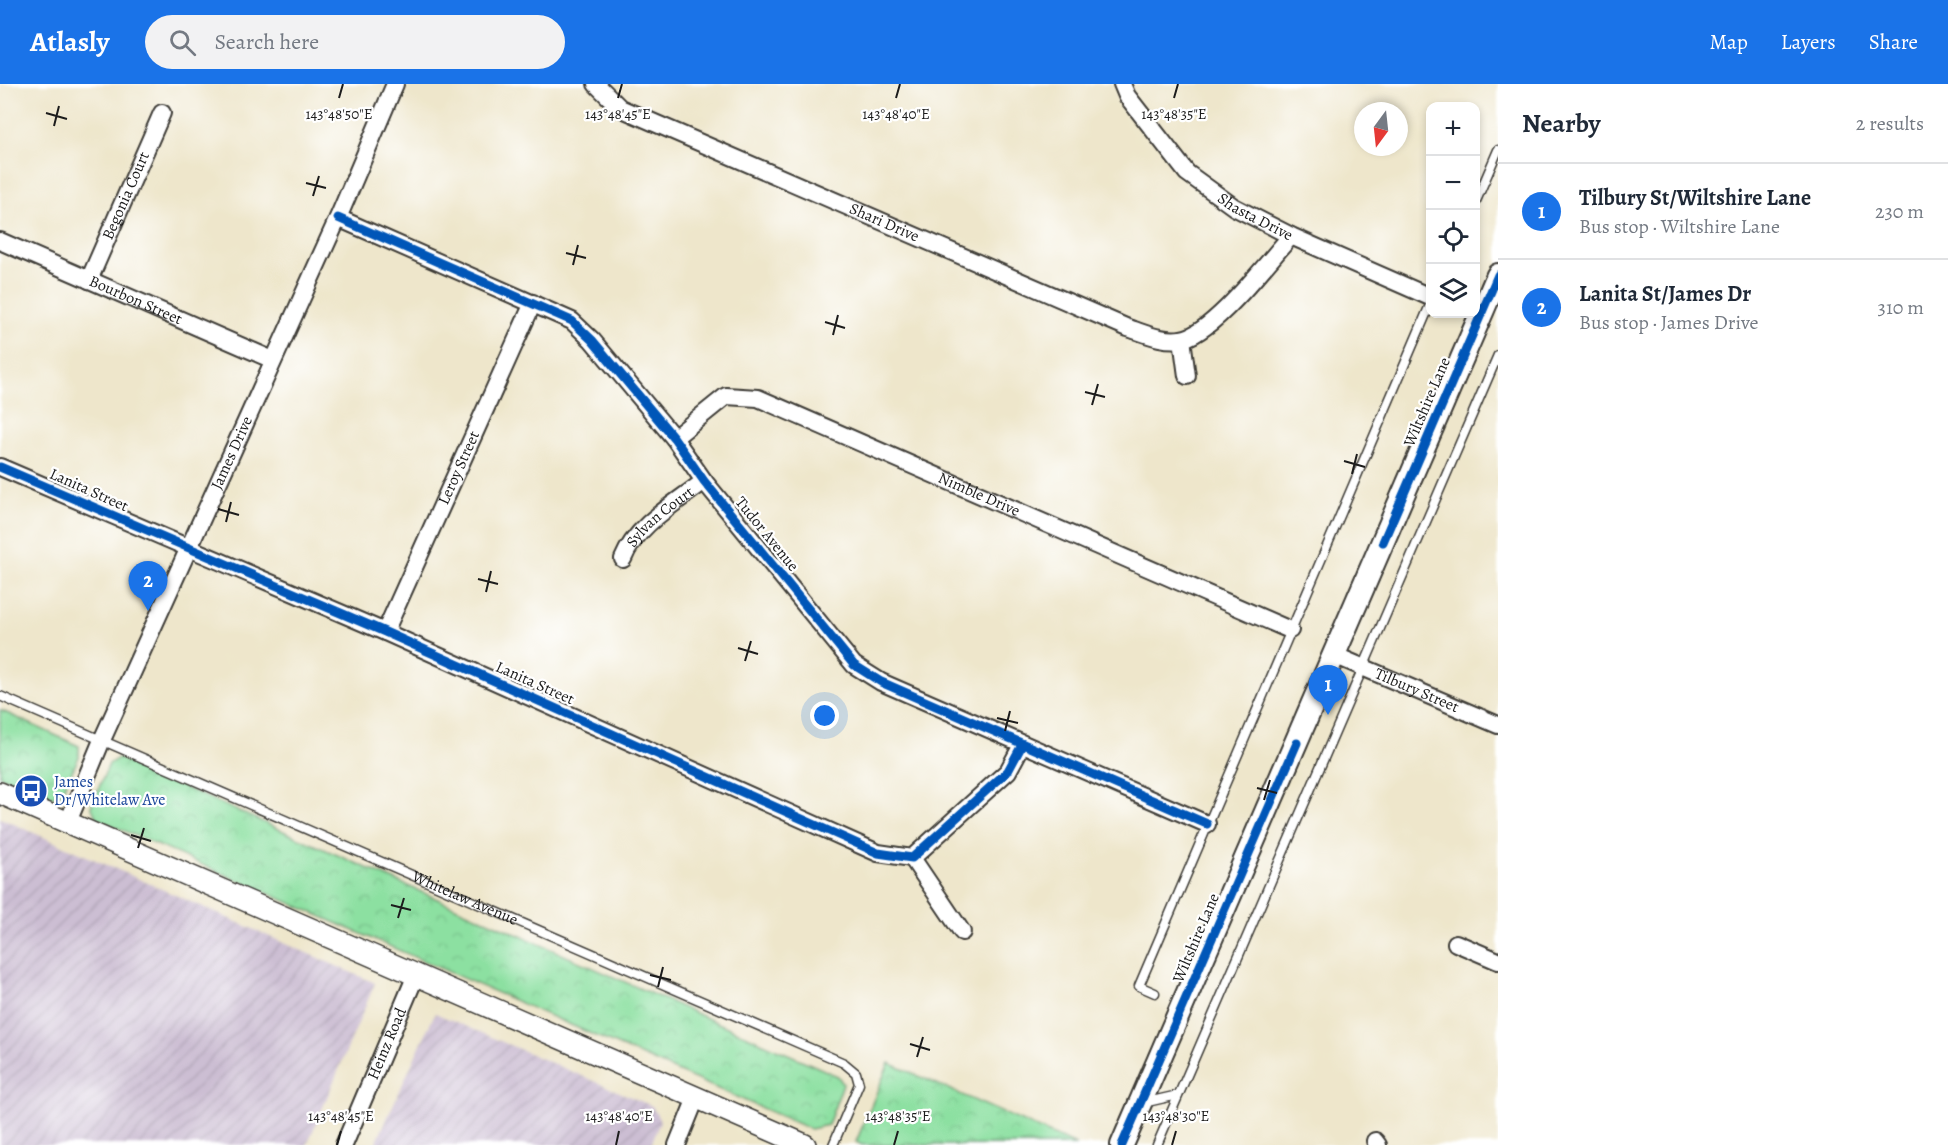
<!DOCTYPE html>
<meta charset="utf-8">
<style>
body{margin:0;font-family:Alegreya,serif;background:#f2f2f3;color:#1f2937}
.controls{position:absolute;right:18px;top:18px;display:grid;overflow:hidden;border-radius:12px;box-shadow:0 3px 9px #0003}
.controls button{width:54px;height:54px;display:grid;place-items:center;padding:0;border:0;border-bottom:2px solid #e0e1e3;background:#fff;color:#1f2937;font:30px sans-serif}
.compass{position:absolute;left:1354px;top:18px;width:54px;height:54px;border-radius:50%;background:#fff;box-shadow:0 3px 9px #0003;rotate:195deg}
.you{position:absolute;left:825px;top:632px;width:21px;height:21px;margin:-15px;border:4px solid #fff;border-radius:50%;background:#1a73e8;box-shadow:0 0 0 9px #1a73e833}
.badge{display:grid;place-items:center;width:39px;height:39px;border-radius:50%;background:#1a73e8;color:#fff;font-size:20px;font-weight:700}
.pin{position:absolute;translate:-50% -50px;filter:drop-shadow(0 2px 3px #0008)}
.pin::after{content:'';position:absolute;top:32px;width:21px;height:18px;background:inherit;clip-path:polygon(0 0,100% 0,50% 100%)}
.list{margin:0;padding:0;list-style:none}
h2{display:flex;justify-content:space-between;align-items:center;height:78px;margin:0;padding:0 24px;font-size:26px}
h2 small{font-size:20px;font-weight:400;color:#747a83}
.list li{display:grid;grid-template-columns:39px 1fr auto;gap:18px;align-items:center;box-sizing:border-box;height:96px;padding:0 24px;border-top:2px solid #e0e1e3}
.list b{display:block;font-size:22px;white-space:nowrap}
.list p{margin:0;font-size:20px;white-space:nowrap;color:#747a83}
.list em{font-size:20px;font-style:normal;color:#747a83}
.icon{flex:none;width:33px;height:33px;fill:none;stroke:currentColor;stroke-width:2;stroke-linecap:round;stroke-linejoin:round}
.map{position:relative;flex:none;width:1498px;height:1061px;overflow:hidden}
header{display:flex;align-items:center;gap:36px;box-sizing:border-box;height:84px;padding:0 30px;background:#1a73e8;color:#fff}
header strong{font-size:28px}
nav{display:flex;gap:33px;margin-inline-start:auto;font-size:21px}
.search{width:420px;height:54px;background:#f2f2f3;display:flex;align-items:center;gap:15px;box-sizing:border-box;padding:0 21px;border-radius:33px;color:#747a83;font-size:22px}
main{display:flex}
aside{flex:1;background:#fff}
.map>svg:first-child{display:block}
.industrial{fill:url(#industrial-furrows)}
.park{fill:url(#park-crowns);stroke:#547e5e;stroke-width:1.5}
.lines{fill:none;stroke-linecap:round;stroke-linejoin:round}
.service-casing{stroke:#3c3a36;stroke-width:11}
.minor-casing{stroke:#3c3a36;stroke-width:20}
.tertiary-casing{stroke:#3c3a36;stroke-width:24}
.secondary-casing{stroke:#3c3a36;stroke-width:26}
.service{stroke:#fff;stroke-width:8}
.minor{stroke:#fff;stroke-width:16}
.tertiary{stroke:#fff;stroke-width:21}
.secondary{stroke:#fff;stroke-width:22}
.cycleway-casing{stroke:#fff;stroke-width:13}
.cycleway{stroke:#0057b8;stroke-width:9}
.ticks{fill:none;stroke:#1c1c1c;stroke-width:2}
.labels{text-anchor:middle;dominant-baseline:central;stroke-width:4.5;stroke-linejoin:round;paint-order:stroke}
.street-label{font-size:16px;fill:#1c1c1c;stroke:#fff}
.transit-label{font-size:16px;fill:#164399;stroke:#fff;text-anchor:start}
.ticks-label{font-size:15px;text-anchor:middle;fill:#1c1c1c;stroke:#fff;stroke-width:4.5;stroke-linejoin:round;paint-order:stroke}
</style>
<header>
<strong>Atlasly</strong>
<div class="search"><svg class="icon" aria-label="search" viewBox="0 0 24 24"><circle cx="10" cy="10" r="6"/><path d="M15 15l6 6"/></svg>Search here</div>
<nav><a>Map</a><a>Layers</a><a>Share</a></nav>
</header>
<main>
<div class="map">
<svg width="1498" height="1061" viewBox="0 0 1498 1061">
<defs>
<pattern id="industrial-furrows" width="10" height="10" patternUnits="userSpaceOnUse" patternTransform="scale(1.5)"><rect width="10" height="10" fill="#ccbed3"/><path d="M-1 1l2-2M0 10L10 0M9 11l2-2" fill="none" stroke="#afa3b5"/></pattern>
<pattern id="park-crowns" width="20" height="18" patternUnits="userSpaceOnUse" patternTransform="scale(1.5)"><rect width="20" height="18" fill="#8ce0a1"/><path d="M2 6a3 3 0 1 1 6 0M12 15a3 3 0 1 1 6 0" fill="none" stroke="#78c08a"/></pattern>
</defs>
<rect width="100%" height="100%" fill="#fff"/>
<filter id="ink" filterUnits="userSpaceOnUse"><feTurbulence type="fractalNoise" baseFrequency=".0167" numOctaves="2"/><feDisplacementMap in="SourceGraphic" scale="12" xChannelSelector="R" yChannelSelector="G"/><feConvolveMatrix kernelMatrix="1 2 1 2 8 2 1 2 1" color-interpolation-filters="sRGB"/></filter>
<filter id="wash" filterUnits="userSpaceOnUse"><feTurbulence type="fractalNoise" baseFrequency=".008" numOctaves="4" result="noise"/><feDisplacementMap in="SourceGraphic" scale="24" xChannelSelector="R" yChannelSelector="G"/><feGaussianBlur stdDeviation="1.35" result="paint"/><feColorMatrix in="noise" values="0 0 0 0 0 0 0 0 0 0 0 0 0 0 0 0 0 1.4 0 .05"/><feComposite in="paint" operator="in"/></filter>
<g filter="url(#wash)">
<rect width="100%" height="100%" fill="#eee6cb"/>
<path class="industrial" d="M0,734L375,899L307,1061H0Z
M435,929L652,1022L660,1037L651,1061H375Z"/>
<path class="park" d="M0,626L79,662V673L61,710L49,714L0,692Z
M118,674L838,992L843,1000L828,1041L810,1045L97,735L91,722L109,680Z
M889,979L1076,1061H862L856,1058Z"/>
</g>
<g filter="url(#ink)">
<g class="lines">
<defs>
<g id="service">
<path d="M1476,117L1498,66"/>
<path id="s1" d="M0,612L844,979L856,989L859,1000L833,1061"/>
<path d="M1155,909L1139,902L1430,221"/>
<path d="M1143,1019L1178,1011"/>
<path d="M1157,1061L1498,271"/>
</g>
<g id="minor">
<path id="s2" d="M596,0L620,24L1128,244C1144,249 1163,258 1181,255C1212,251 1269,176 1291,152"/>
<path id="s3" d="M1122,0L1127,12L1187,89L1234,123L1291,152L1430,213"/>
<path d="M338,134L572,237L592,256L674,354L704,397L854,581L881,598L1207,740"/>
<path id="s4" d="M0,157L273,276"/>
<path id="s5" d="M89,196L162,29"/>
<path d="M1182,255L1187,292"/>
<path id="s6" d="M674,354L726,312L758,314L1290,546"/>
<path d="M0,383L385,548L878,769L912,774L1008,687L1022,661"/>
<path id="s7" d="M623,475C637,440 675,420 704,397"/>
<path id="s8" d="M385,548L533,219"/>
<path id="s9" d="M1334,571L1498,641"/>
<path id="s10" d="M68,738L102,656L338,134L395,0"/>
<path d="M912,774L962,848"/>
<path d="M1456,859L1498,877"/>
<path d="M1375,1057L1378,1061"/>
<path id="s11" d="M344,1061L416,891"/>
<path d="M677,1061L696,1014"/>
</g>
<path id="tertiary" d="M0,709L805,1061"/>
<path id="secondary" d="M1122,1061L1498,191"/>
</defs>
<use href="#service" class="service-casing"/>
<use href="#minor" class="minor-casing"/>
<use href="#tertiary" class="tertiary-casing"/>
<use href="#secondary" class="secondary-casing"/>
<use href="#service" class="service"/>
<use href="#minor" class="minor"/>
<use href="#tertiary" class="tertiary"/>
<use href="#secondary" class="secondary"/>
<defs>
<path id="cycleway" d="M338,134L572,237L592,256L674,354L704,397L854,581L881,598L1207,740
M0,383L385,548L878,769L912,774L1008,687L1022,661
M1383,458L1498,191
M1122,1061L1297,659"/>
</defs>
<use href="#cycleway" class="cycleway-casing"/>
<use href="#cycleway" class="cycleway"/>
</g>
</g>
<path class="ticks" d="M339,14L343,0M618,14L622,0M896,14L900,0M1174,14L1178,0M46,29L67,35M54,42L59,22M306,99L326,104M313,112L319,92M566,169L586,174M573,181L578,161M825,238L845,244M833,251L838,231M1085,308L1105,313M1092,321L1098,300M1344,377L1365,383M1352,390L1357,370M218,425L239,431M226,438L231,418M478,495L498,500M486,508L491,487M738,564L758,570M745,577L751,557M997,634L1018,639M1005,647L1010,627M1257,704L1277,709M1264,716L1270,696M131,751L151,757M138,764L144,744M391,821L411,826M398,834L404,814M650,891L671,896M658,903L663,883M910,960L930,966M917,973L923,953M337,1061L341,1047M616,1061L619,1047M894,1061L898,1047M1172,1061L1176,1047"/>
<defs>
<symbol id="bus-disc" viewBox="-11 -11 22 22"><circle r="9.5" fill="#1a4fb4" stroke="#fff"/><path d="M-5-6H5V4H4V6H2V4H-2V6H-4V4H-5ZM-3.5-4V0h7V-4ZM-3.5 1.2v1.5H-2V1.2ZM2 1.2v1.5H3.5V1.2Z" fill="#fff"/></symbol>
</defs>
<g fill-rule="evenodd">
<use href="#bus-disc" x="12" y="688" width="38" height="38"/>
</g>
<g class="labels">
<g class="street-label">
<text stroke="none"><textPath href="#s5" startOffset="92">Begonia Court</textPath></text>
<text stroke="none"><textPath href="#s3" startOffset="192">Shasta Drive</textPath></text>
<text stroke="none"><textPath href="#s2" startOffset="322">Shari Drive</textPath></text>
<text stroke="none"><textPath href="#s4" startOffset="148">Bourbon Street</textPath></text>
<text transform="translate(1427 318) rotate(-67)">Wiltshire Lane</text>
<text stroke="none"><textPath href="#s10" startOffset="404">James Drive</textPath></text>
<text stroke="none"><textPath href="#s8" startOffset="180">Leroy Street</textPath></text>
<text transform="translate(89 406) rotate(24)">Lanita Street</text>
<text stroke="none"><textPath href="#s6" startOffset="340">Nimble Drive</textPath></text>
<text stroke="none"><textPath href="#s7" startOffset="57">Sylvan Court</textPath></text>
<text transform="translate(767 450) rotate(51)">Tudor Avenue</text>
<text transform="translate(535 599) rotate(24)">Lanita Street</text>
<text stroke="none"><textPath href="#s9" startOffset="90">Tilbury Street</textPath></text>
<text stroke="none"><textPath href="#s1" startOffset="507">Whitelaw Avenue</textPath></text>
<text transform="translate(1196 854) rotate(-67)">Wiltshire Lane</text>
<text stroke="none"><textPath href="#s11" startOffset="110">Heinz Road</textPath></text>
</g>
<g class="transit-label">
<text x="54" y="698">James<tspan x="54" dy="18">Dr/Whitelaw Ave</tspan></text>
</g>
</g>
<g class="ticks-label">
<text x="339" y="35">143°48'50"E</text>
<text x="618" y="35">143°48'45"E</text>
<text x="896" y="35">143°48'40"E</text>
<text x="1174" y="35">143°48'35"E</text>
<text x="341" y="1037">143°48'45"E</text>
<text x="619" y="1037">143°48'40"E</text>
<text x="898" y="1037">143°48'35"E</text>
<text x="1176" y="1037">143°48'30"E</text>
</g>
</svg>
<div class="controls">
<button>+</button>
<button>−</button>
<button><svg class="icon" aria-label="locate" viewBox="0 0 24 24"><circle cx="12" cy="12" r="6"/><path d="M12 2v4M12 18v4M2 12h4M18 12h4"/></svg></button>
<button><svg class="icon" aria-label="layers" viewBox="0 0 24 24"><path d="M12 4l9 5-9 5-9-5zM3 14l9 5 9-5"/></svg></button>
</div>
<svg class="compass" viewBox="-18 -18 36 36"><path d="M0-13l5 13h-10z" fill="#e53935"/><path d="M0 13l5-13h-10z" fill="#747a83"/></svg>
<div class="you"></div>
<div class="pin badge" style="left:1328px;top:631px">1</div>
<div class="pin badge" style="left:148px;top:527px">2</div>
</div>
<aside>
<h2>Nearby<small>2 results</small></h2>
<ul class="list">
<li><span class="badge">1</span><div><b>Tilbury St/Wiltshire Lane</b><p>Bus stop · Wiltshire Lane</p></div><em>230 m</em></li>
<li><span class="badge">2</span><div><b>Lanita St/James Dr</b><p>Bus stop · James Drive</p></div><em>310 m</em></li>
</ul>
</aside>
</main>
